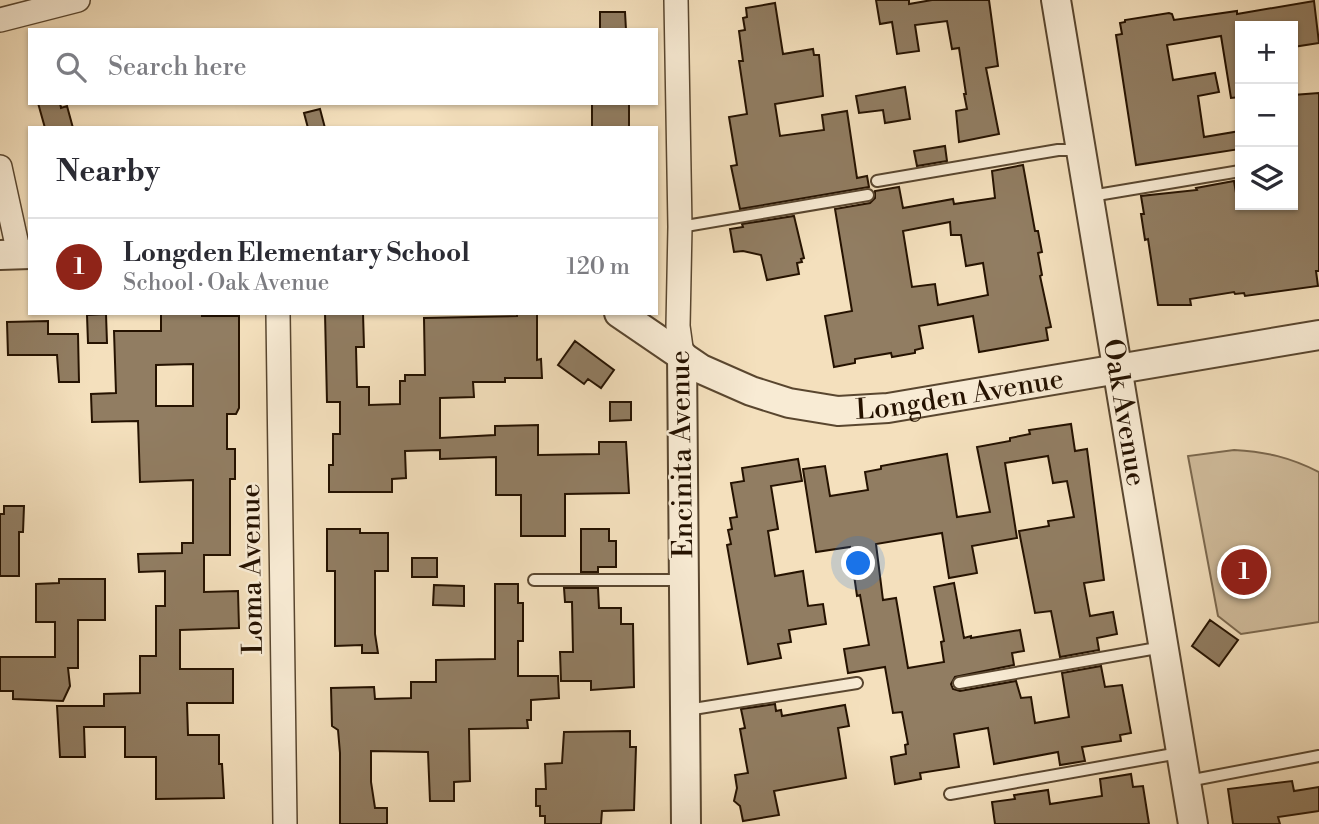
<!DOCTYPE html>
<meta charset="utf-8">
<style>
body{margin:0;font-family:"Libre Bodoni",serif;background:#f2f2f3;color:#2b2b33}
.controls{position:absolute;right:21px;top:21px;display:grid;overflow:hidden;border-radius:0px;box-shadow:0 2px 5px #0004}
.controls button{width:63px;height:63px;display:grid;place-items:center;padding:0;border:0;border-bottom:2px solid #e1e1e2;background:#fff;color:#2b2b33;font:35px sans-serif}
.you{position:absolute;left:859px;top:564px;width:24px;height:24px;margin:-18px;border:5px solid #fff;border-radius:50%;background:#1a73e8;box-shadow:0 0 0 10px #1a73e833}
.badge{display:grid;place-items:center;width:46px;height:46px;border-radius:50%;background:#8f2418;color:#fff;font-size:23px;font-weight:700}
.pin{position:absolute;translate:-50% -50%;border:4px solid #fff;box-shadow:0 2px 7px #0006}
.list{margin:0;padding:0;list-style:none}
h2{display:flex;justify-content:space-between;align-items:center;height:91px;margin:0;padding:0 28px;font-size:30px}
h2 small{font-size:23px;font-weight:400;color:#7c7c81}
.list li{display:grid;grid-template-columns:46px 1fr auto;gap:21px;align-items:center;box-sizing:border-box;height:98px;padding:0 28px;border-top:2px solid #e1e1e2}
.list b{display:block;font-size:26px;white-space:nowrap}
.list p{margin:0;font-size:23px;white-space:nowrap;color:#7c7c81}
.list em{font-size:23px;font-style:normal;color:#7c7c81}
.icon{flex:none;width:38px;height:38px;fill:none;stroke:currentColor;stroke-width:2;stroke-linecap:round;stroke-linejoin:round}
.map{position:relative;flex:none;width:1319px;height:824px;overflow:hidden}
.search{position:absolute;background:#fff;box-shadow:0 2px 5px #0004;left:28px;top:28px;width:630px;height:77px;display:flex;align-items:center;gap:18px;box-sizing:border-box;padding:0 24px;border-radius:0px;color:#7c7c81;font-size:26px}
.panel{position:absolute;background:#fff;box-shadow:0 2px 5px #0004;left:28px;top:126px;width:630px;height:189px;border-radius:0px}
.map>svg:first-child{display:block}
.green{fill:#d1bd9d;stroke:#7b684e;stroke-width:2}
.building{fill:#917d62;stroke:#251200;stroke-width:2;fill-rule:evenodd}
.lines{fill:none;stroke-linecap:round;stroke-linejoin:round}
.service-casing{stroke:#59462f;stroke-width:14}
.minor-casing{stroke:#59462f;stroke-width:26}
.tertiary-casing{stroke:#59462f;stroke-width:32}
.service{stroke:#f8ebd4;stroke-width:10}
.minor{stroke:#f8ebd4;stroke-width:23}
.tertiary{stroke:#f8ebd4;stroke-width:28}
.labels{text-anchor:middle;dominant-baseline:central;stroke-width:5;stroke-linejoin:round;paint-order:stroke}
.street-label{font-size:28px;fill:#251200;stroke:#f8ebd4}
</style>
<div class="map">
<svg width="1319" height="824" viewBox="0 0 1319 824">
<rect width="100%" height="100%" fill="#f4e0bd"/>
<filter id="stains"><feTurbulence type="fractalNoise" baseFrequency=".00286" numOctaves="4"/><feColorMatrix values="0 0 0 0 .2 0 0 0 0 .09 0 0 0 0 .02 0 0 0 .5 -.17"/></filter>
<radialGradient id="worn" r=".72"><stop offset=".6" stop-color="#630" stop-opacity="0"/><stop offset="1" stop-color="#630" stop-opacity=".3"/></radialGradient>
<path class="green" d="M1234,450C1267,452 1289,457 1319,472V622L1241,634L1218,616L1188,456Z"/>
<path class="building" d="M876,0H909V4L932,0H989L998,66L986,68L999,134L959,142L956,111L967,109L964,94H966L959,48L952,49L947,21L915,25L919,51L897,54L892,22L880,24Z
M1314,1L1319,43L1293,47V26H1240V97L1231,98L1221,36L1167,45L1173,80L1215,73L1219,92L1198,96L1204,137L1240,131V149L1136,165L1116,35L1122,34L1120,23L1125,22V20L1169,13L1172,14L1174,20L1237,11V14Z
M775,3L783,54L813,49L814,55H819L823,96L775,104L780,136L824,130L822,115L847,111L857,178L867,176L869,187L740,209L731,166L737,165L729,117L747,114L739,61H743L739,31L745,30L743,18L747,17L746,8Z
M600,12H625L626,30H600Z
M905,87L910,119L885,123L883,110L859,113L856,96Z
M1319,93V271H1316L1318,286L1245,296L1244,293L1235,294L1234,292L1190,299L1191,305H1158L1148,239L1145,240L1141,214H1144L1141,196L1197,190L1196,188L1234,181L1238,205H1293V95Z
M38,103H60L61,108L67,106L73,128H45Z
M592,103H629V128H592Z
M320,109L325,128H308L304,113Z
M945,146L947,161L917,166L914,151Z
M1023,165L1035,231H1038L1042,252L1038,253L1042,275L1040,276L1051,327L1046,328L1048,340L979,352L973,316L919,326L923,348L915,350V353L892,357L891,353L855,359V363L834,367L825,316L852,311L835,209L870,203L875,198V191L899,187L903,208L953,199L954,204L995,198L992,171ZM950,222L951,235H961L966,266L983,263L988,295L938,305L935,284L912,287L903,231Z
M794,216L804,258L801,259L802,262L797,263L799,274L767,280L761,255L743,251L734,252L730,229L743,227L742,224Z
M161,313H202V316H239V408L236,414H227V449H235V479H230V555H204V592L238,591L239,628L180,630V669H233V703H187L188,735H219V764H222L224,798L156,799V757H125V727H84L85,757H60L57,706H104V694L140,693V656H156V606H165V571L139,572L138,554L182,553V543H193V480L140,482L138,421L92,422L91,394L116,393L114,331H161ZM193,364V406H156V365Z
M325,313H363L364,347H356L357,387H369V405L400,404V381H405V375H425L424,318L517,316V313H537V360L541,359L542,378H505V382H473L474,397L440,398V438L495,435V426L538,425V455L599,454V442H626L629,493L565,494V536H521V495H496V457L440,459V450L405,451L406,478L392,479V492H329V465H333V434H340V402H327Z
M106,314L107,343H88L87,315Z
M48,321V334H78L79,382H59L57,355H8L7,322Z
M575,341L614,370L601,388L588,379L584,384L558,365Z
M610,402H631V420L610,421Z
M1071,424L1075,451L1087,449L1104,580L1084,583L1090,616L1113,612L1117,634L1097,638L1099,650L1060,657L1051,611L1035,613L1019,531L1049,526L1048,521L1074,517L1067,481L1053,483L1048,456L1005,463L1017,538L972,546L977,573L949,578L942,533L876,544L883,600L896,598L908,668L944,662L941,642L944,641L934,587L954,583L964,638L971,636V638L1020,630L1024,651L1012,653L1014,665L955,677L951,684L953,689L960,691L1016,681L1021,698L1031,697L1035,723L1069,717L1062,673L1101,666L1105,687L1122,685L1131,733L1120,735L1121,741L1082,747L1085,761L1060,765L1058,752L994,764L988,728L954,734L959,767L920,773L921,779L895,784L891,757L906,754L905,745L908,744L902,712L893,713L885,667L848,673L844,649L869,645L860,595L857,596L850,547L816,552L803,469L825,466L830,496L868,490L865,472L881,469V466L947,454L957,517L990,512L977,447L1010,441V438L1030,434L1029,430Z
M798,459L802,481L771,486L778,529L768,531L775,576L803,571L808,606L823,604L826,624L789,630L791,642L778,644L781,658L748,664L727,545L731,544L728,530L732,529L730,518L737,517L731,483L744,481L742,468Z
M4,506H24L23,532H19V576H0V514H4Z
M327,529H360V533H388V571H375V634L378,653H362V645L335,646V571H327Z
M581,529H609V541H616V567H598V572H581Z
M412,558H437V577H412Z
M59,579H105V620H78V668H68L70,686L63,701L13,699V691H0V657H55V622H36V584L59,583Z
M495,584H518V603H523V641H518V676H558L559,698L531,700V720H527L528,728L469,729L470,781L454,782V801H430L428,752L371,751V782L375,808H387V824H340V753L338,730L332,726L331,688L374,687L375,699L411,698V682H436V660L495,659Z
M434,585L464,586V606L433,605Z
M564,588H598L599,608H621V624H633L634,687L591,690V681H561L560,652H573L572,602H565Z
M1210,620L1238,640L1219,666L1192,646Z
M775,704L776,711L781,710L782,716L845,705L849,726L838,728L846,778L774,791L779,815L743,821L740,806L734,801L737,788L735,775L748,773L740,729L745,728L741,709Z
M630,731V747H636L634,810L602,811L601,824H545V816H540V806H536V789H546L545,764L562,763L564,732Z
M1131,774L1133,787L1143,786L1149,824H995L992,802L1015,799L1014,795L1048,790L1050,804L1102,796L1100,779Z
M1292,781L1294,791L1319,787V811L1278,817L1280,824H1233L1228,789Z"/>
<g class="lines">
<defs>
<path id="service" d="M877,181L1058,150H1081
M1091,196L1240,171
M680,227L868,195
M534,580H682
M959,683L1163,647
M687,710L857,683
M1188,781L1319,756
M950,794L1179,753"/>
<path id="minor" d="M676,0L680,227L678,326L682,355
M0,20L78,0
M0,167L19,254
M278,313L285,824"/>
<g id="tertiary">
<path id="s1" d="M1056,0L1193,824"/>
<path d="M0,255L30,254"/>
<path id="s2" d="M619,313L701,369L751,391L789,403L838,411L888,408L1319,335"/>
<path d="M682,355L686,824"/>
</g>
</defs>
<use href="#service" class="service-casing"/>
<use href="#minor" class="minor-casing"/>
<use href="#tertiary" class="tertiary-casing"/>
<use href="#service" class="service"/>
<use href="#minor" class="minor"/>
<use href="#tertiary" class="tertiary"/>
</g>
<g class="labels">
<g class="street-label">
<text stroke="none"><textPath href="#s2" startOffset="366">Longden Avenue</textPath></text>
<text stroke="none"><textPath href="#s1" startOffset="418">Oak Avenue</textPath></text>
<text transform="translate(682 454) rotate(-91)">Encinita Avenue</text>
<text transform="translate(252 569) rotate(-91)">Loma Avenue</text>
</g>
</g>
<rect width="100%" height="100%" filter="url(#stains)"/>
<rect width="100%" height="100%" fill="url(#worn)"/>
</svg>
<div class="controls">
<button>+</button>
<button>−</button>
<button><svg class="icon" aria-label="layers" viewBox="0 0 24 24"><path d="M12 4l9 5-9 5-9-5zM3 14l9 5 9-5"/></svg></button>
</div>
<div class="you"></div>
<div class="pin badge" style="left:1244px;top:572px">1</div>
<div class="search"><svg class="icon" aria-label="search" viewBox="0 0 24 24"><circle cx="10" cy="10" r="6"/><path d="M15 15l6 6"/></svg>Search here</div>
<section class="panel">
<h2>Nearby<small></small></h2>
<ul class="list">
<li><span class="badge">1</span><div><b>Longden Elementary School</b><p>School · Oak Avenue</p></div><em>120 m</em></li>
</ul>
</section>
</div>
